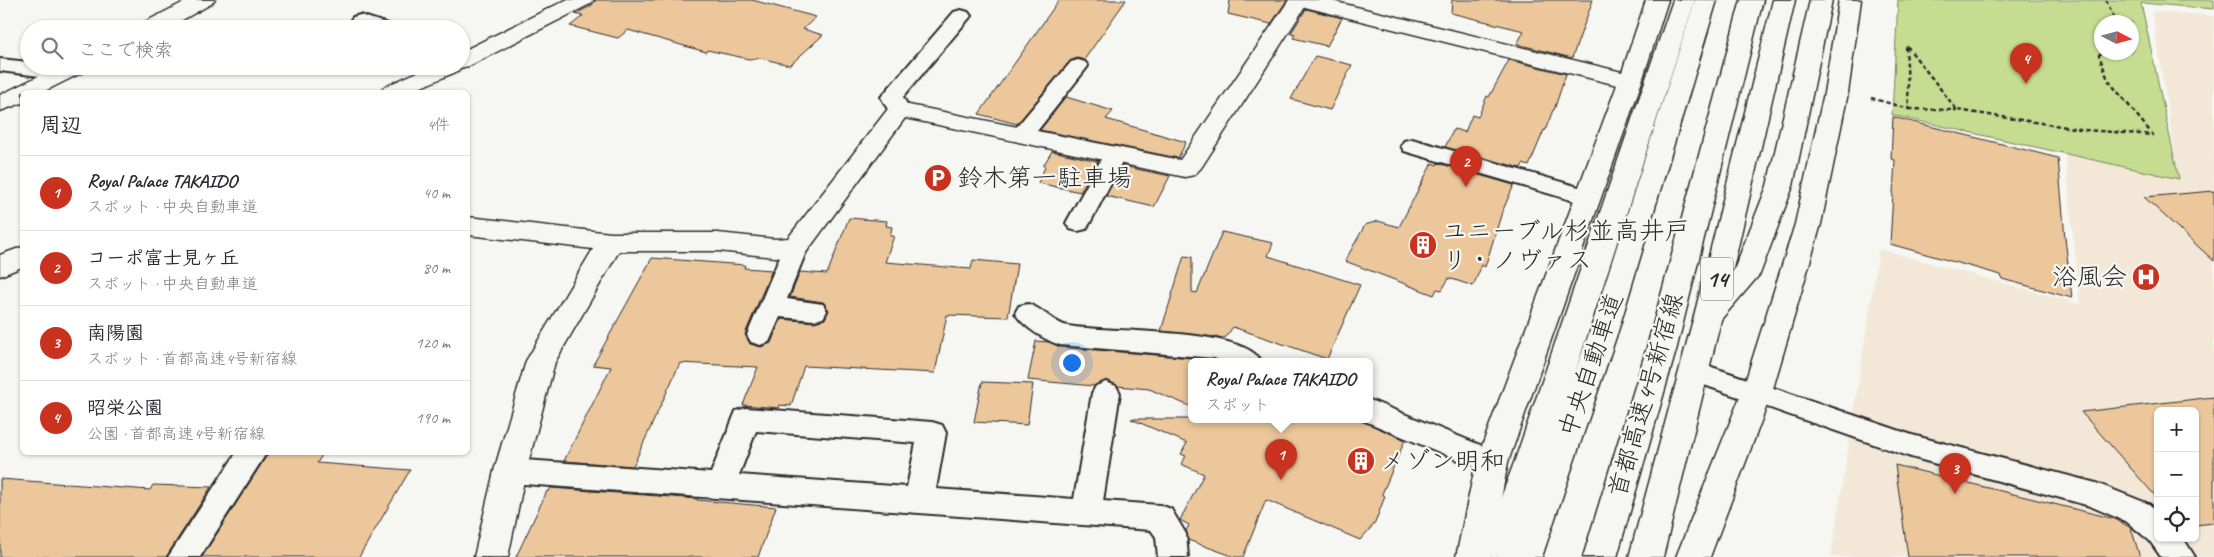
<!DOCTYPE html>
<html lang="ja">
<meta charset="utf-8">
<style>
body{margin:0;font-family:Caveat,"Klee One",sans-serif;background:#f2f2f3;color:#2b2b33}
.controls{position:absolute;right:15px;bottom:15px;display:grid;overflow:hidden;border-radius:8px;box-shadow:0 1px 4px #0004}
.controls button{width:45px;height:45px;display:grid;place-items:center;padding:0;border:0;border-bottom:1px solid #e1e1e2;background:#fff;color:#2b2b33;font:25px sans-serif}
.compass{position:absolute;left:2094px;top:15px;width:45px;height:45px;border-radius:50%;background:#fff;box-shadow:0 1px 4px #0004;rotate:96deg}
.you{position:absolute;left:1071px;top:362px;width:18px;height:18px;margin:-12px;border:4px solid #fff;border-radius:50%;background:#1a73e8;box-shadow:0 0 0 8px #1a73e833}
.badge{display:grid;place-items:center;width:32px;height:32px;border-radius:50%;background:#c8321e;color:#fff;font-size:16px;font-weight:700}
.pin{position:absolute;translate:-50% -41px;filter:drop-shadow(0 1px 2px #0008)}
.pin::after{content:'';position:absolute;top:26px;width:18px;height:15px;background:inherit;clip-path:polygon(0 0,100% 0,50% 100%)}
.popup{position:absolute;left:1188px;top:358px;width:185px;height:65px;box-sizing:border-box;display:grid;place-content:center;border-radius:8px;background:#fff;filter:drop-shadow(0 1px 4px #0005);font-size:16px;white-space:nowrap;color:#7c7c81}
.popup b{font-size:19px;color:#2b2b33}
.popup::after{content:'';position:absolute;left:50%;top:100%;margin-left:-10px;border:10px solid transparent;border-top-color:#fff}
.list{margin:0;padding:0;list-style:none}
h2{display:flex;justify-content:space-between;align-items:center;height:65px;margin:0;padding:0 20px;font-size:21px}
h2 small{font-size:16px;font-weight:400;color:#7c7c81}
.list li{display:grid;grid-template-columns:32px 1fr auto;gap:15px;align-items:center;box-sizing:border-box;height:75px;padding:0 20px;border-top:1px solid #e1e1e2}
.list b{display:block;font-size:19px;white-space:nowrap}
.list p{margin:0;font-size:16px;white-space:nowrap;color:#7c7c81}
.list em{font-size:16px;font-style:normal;color:#7c7c81}
.icon{flex:none;width:28px;height:28px;fill:none;stroke:currentColor;stroke-width:2;stroke-linecap:round;stroke-linejoin:round}
.map{position:relative;flex:none;width:2214px;height:557px;overflow:hidden}
.search{position:absolute;background:#fff;box-shadow:0 1px 4px #0004;left:20px;top:20px;width:450px;height:55px;display:flex;align-items:center;gap:12px;box-sizing:border-box;padding:0 18px;border-radius:28px;color:#7c7c81;font-size:19px}
.panel{position:absolute;background:#fff;box-shadow:0 1px 4px #0004;left:20px;top:90px;width:450px;height:365px;border-radius:8px}
.map>svg:first-child{display:block}
.built{fill:#f3e8d8;fill-rule:evenodd}
.green{fill:#c6dc91;stroke:#78845e;fill-rule:evenodd}
.building{fill:#ecc79c;stroke:#2b2b2b}
.lines{fill:none;stroke-linecap:round;stroke-linejoin:round}
.lane-casing{stroke:#2b2b2b;stroke-width:4}
.street-casing{stroke:#2b2b2b;stroke-width:3}
.secondary-casing{stroke:#2b2b2b;stroke-width:3}
.primary-casing{stroke:#2b2b2b;stroke-width:3}
.highway-casing{stroke:#2b2b2b;stroke-width:3}
.path{stroke:#2b2b2b;stroke-width:2.5;stroke-dasharray:4.5 3;stroke-linecap:butt}
.lane{fill:#f6f6f2;fill-rule:evenodd}
.street{fill:#f6f6f2;fill-rule:evenodd}
.secondary{fill:#f6f6f2;fill-rule:evenodd}
.primary{fill:#f6f6f2;fill-rule:evenodd}
.highway{fill:#f6f6f2;fill-rule:evenodd}
.labels{text-anchor:middle;dominant-baseline:central;stroke-width:4.5;stroke-linejoin:round;paint-order:stroke}
.shield{fill:#f6f6f2;stroke:#686867;stroke-width:1}
.shield-label{font-size:24px;font-weight:bold;fill:#2b2b2b}
.poi-label{font-size:25px;fill:#2b2b2b;stroke:#f6f6f2;text-anchor:start}
.street-label{font-size:25px;fill:#2b2b2b;stroke:#f6f6f2}
</style>
<div class="map">
<svg width="2214" height="557" viewBox="0 0 2214 557">
<rect width="100%" height="100%" fill="#f6f6f2"/>
<filter id="ink" filterUnits="userSpaceOnUse"><feTurbulence type="fractalNoise" baseFrequency=".02" numOctaves="2"/><feDisplacementMap in="SourceGraphic" scale="10" xChannelSelector="R" yChannelSelector="G"/><feConvolveMatrix kernelMatrix="1 2 1 2 8 2 1 2 1" color-interpolation-filters="sRGB"/></filter>
<g filter="url(#ink)">
<path class="built" d="M2152,11L2214,16V557H1831L1879,249L2080,304L2065,153L2179,179ZM2158,411H2195V538H2158Z"/>
<path class="green" d="M1898,0H2214V9L2141,3L2179,179L1892,115ZM2102,22H2132V52H2102Z"/>
<path class="building" d="M596,0H752L816,17L803,29L823,35L790,65L785,64L760,58L749,59L707,50L706,52L628,30L618,38L570,26L583,16L575,14L591,6Z
M1059,0H1126L1084,60L1077,58L1070,61L1017,124L979,114Z
M1230,0H1287L1271,24L1228,14Z
M1452,0H1593L1572,58L1517,44L1524,31L1451,13Z
M1306,9L1342,18L1327,46L1293,38L1295,34L1291,33Z
M1315,56L1352,65L1330,110L1291,99Z
M1509,60L1566,74L1554,110H1553L1545,131L1544,130L1529,166L1523,164L1521,168L1445,147L1454,129L1465,132L1472,115L1478,117L1487,96L1489,97Z
M1066,97L1113,111L1106,119L1186,142L1178,158L1040,130Z
M1893,117L2058,158L2065,238L2072,298L2002,279L2001,275L1890,244L1895,160L1891,159Z
M1052,151L1098,161L1080,192L1038,183L1045,167L1043,166Z
M1432,163L1437,165L1438,163L1514,185L1502,212L1485,267L1482,265L1473,286L1449,278L1442,290L1437,289L1434,295L1345,261L1365,225L1378,221L1399,227Z
M1122,166L1170,176L1154,207L1106,196Z
M2214,191V261L2144,197Z
M849,218L887,221L886,226L892,227L890,236H894L885,262L971,269L973,260L1017,264L1008,317L947,315L935,373L804,366L791,406L780,405L779,408L743,405L758,367L680,363L633,466L564,461L611,367L593,365L652,258L745,265L744,268L772,270L745,334L750,344L761,347L771,343L781,319L814,322L825,319L829,310L823,302L790,297L800,272L827,274Z
M1222,232L1273,243L1268,256L1360,285L1327,359L1233,327L1225,338L1161,331L1184,256L1192,257V292L1197,293Z
M1036,341L1049,342L1060,347L1192,358V407L1149,389L1118,386L1107,380L1094,386L1028,380Z
M982,382L1033,384L1027,425L974,422Z
M2214,397V523L2195,525V411H2158V499L2081,412Z
M1131,419H1358L1405,440L1382,494L1385,496L1375,523L1360,540L1266,500L1243,557H1235L1188,540L1186,531L1189,525L1180,520L1204,474L1181,464L1186,456L1181,454L1187,443Z
M269,452H324L317,463L410,470L359,557H202Z
M1895,465L2115,519L2131,528L2140,557H1908Z
M0,479L150,490L153,485L211,487L166,557H0Z
M551,488L698,499L697,500L776,507L758,557H516L547,491H549Z"/>
<g class="lines">
<defs>
<path id="lane" d="M961,10L968,12L971,16L903,97L910,110L907,115L899,117L891,115L881,97L954,12Z
M360,15L391,25L394,29C381,29 358,33 350,21L353,17Z
M0,59L29,62V66H59L70,69L73,73L70,77L63,79L0,71Z
M1078,60L1085,62L1088,66L1085,70L1030,140L1022,142L1014,140L1011,135L1014,130L1071,62Z
M1412,139L1596,192L1600,197L1596,202L1588,205L1404,151L1401,146L1404,141Z
M1115,147L1123,149L1126,154L1090,223L1086,229L1078,231L1070,229L1066,223L1104,154L1107,149Z
M796,239L805,241L808,247L787,299L823,304L827,311L823,318L814,320L780,317L769,342L760,345L751,342L747,335L784,247L787,241Z
M1028,304C1042,308 1055,324 1068,326C1107,333 1243,327 1261,361H1222L1214,358L1060,345C1045,340 1023,327 1015,313L1019,306Z
M1694,361L1912,435L2096,483L2149,504L2158,512V538H2183L2195,557H2161L2150,541L2127,522L2090,506L1911,457L1684,378L1681,371L1684,364Z
M1106,382L1116,386L1120,393L1103,501L1160,505L1171,509L1186,534L1188,557H1158L1156,537L1151,530L510,483L500,479L496,471L500,463L510,459L711,473L736,411L746,408L932,422L942,425L946,433L936,489L1074,499L1092,393L1096,386ZM756,431L916,443L907,487L739,475Z
M1370,400L1502,454L1506,462L1502,470L1492,474L1360,419H1370Z
M237,452H267L200,557H168Z"/>
<path id="street" d="M566,0H594L590,4L469,66L460,68L458,71L410,92H380L384,87L431,66H461V52Z
M1289,0H1328L1622,72L1646,0H1668L1642,81L1508,462L1490,557H1456L1476,462L1617,85L1305,7L1201,168L1194,175L1185,177L905,118L805,254L775,257L718,251H619L555,362L526,471L508,557H474L494,471L526,361L593,249L468,235V217L611,233H718L775,239L788,238L891,105L899,103L1180,160Z
M1839,0H1861L1848,93L1821,224L1772,392L1710,557H1676L1742,392L1795,224L1824,93Z
M22,247V267L0,276V255Z"/>
<path id="secondary" d="M188,0H215L211,4L166,29H138L141,24Z
M59,66H88L85,71L43,92H22V103L0,111V95Z"/>
<path id="primary" d="M1673,0H1695L1547,460L1513,557H1479L1515,460Z
M1773,0H1795L1722,316L1663,557H1629L1694,316Z"/>
<path id="highway" d="M1695,0H1717L1619,328L1542,557H1508L1591,328Z
M1741,0H1763L1677,347L1617,557H1583L1647,347Z
M1810,0H1832L1793,186L1760,274L1718,323L1708,326L1698,323L1694,316L1698,309L1734,270L1767,186Z"/>
</defs>
<use href="#lane" class="lane-casing"/>
<use href="#street" class="street-casing"/>
<use href="#secondary" class="secondary-casing"/>
<use href="#primary" class="primary-casing"/>
<use href="#highway" class="highway-casing"/>
<path class="path" d="M2106,0L2116,22
M1871,98L1909,109L1906,45L1957,110L2086,130L2153,135L2108,80L2099,55L2102,52
M1909,109L1957,110"/>
<use href="#lane" class="lane"/>
<use href="#street" class="street"/>
<use href="#secondary" class="secondary"/>
<use href="#primary" class="primary"/>
<use href="#highway" class="highway"/>
</g>
</g>
<defs>
<symbol id="parking-disc" viewBox="-11 -11 22 22"><circle r="9.5" fill="#c8321e" stroke="#f6f6f2"/><path d="M-3.5-5.5H1a3.5 3.5 0 0 1 0 7H-1V5.5H-3.5ZM-1-3.4V-.6H.8a1.4 1.4 0 0 0 0-2.8Z" fill="#fff"/></symbol>
<symbol id="building-disc" viewBox="-11 -11 22 22"><circle r="9.5" fill="#c8321e" stroke="#f6f6f2"/><path d="M-4-6H4V6H1V3H-1V6H-4ZM-2.5-4.3h1.7v1.8h-1.7ZM.8-4.3h1.7v1.8H.8ZM-2.5-1h1.7V.8h-1.7ZM.8-1h1.7V.8H.8Z" fill="#fff"/></symbol>
<symbol id="hospital-disc" viewBox="-11 -11 22 22"><circle r="9.5" fill="#c8321e" stroke="#f6f6f2"/><path d="M-5-5h3v3.5h4V-5h3V5h-3V1.5h-4V5h-3Z" fill="#fff"/></symbol>
</defs>
<g fill-rule="evenodd">
<use href="#parking-disc" x="922" y="162" width="32" height="32"/>
<use href="#building-disc" x="1407" y="229" width="32" height="32"/>
<use href="#hospital-disc" x="2130" y="261" width="32" height="32"/>
<use href="#building-disc" x="1345" y="445" width="32" height="32"/>
</g>
<g class="labels">
<rect class="shield" x="1701" y="257.5" width="32" height="43" rx="4"/>
<g class="shield-label">
<text x="1717" y="279">14</text>
</g>
<g class="poi-label">
<text x="957" y="178">鈴木第一駐車場</text>
<text x="1442" y="231">ユニーブル杉並高井戸<tspan x="1442" dy="29">リ・ノヴァス</tspan></text>
<text x="2127" y="277" text-anchor="end">浴風会</text>
<text x="1380" y="461">メゾン明和</text>
</g>
<g class="street-label">
<text transform="translate(1591 365) rotate(-71)">中央自動車道</text>
<text transform="translate(1646 395) rotate(-74)">首都高速4号新宿線</text>
</g>
</g>
</svg>
<div class="controls">
<button>+</button>
<button>−</button>
<button><svg class="icon" aria-label="locate" viewBox="0 0 24 24"><circle cx="12" cy="12" r="6"/><path d="M12 2v4M12 18v4M2 12h4M18 12h4"/></svg></button>
</div>
<svg class="compass" viewBox="-18 -18 36 36"><path d="M0-13l5 13h-10z" fill="#e53935"/><path d="M0 13l5-13h-10z" fill="#7c7c81"/></svg>
<div class="you"></div>
<div class="pin badge" style="left:1281px;top:480px">1</div>
<div class="popup"><b>Royal Palace TAKAIDO</b>スポット</div>
<div class="pin badge" style="left:1466px;top:187px">2</div>
<div class="pin badge" style="left:1955px;top:494px">3</div>
<div class="pin badge" style="left:2026px;top:84px">4</div>
<div class="search"><svg class="icon" aria-label="search" viewBox="0 0 24 24"><circle cx="10" cy="10" r="6"/><path d="M15 15l6 6"/></svg>ここで検索</div>
<section class="panel">
<h2>周辺<small>4件</small></h2>
<ul class="list">
<li><span class="badge">1</span><div><b>Royal Palace TAKAIDO</b><p>スポット · 中央自動車道</p></div><em>40 m</em></li>
<li><span class="badge">2</span><div><b>コーポ富士見ヶ丘</b><p>スポット · 中央自動車道</p></div><em>80 m</em></li>
<li><span class="badge">3</span><div><b>南陽園</b><p>スポット · 首都高速4号新宿線</p></div><em>120 m</em></li>
<li><span class="badge">4</span><div><b>昭栄公園</b><p>公園 · 首都高速4号新宿線</p></div><em>190 m</em></li>
</ul>
</section>
</div>
